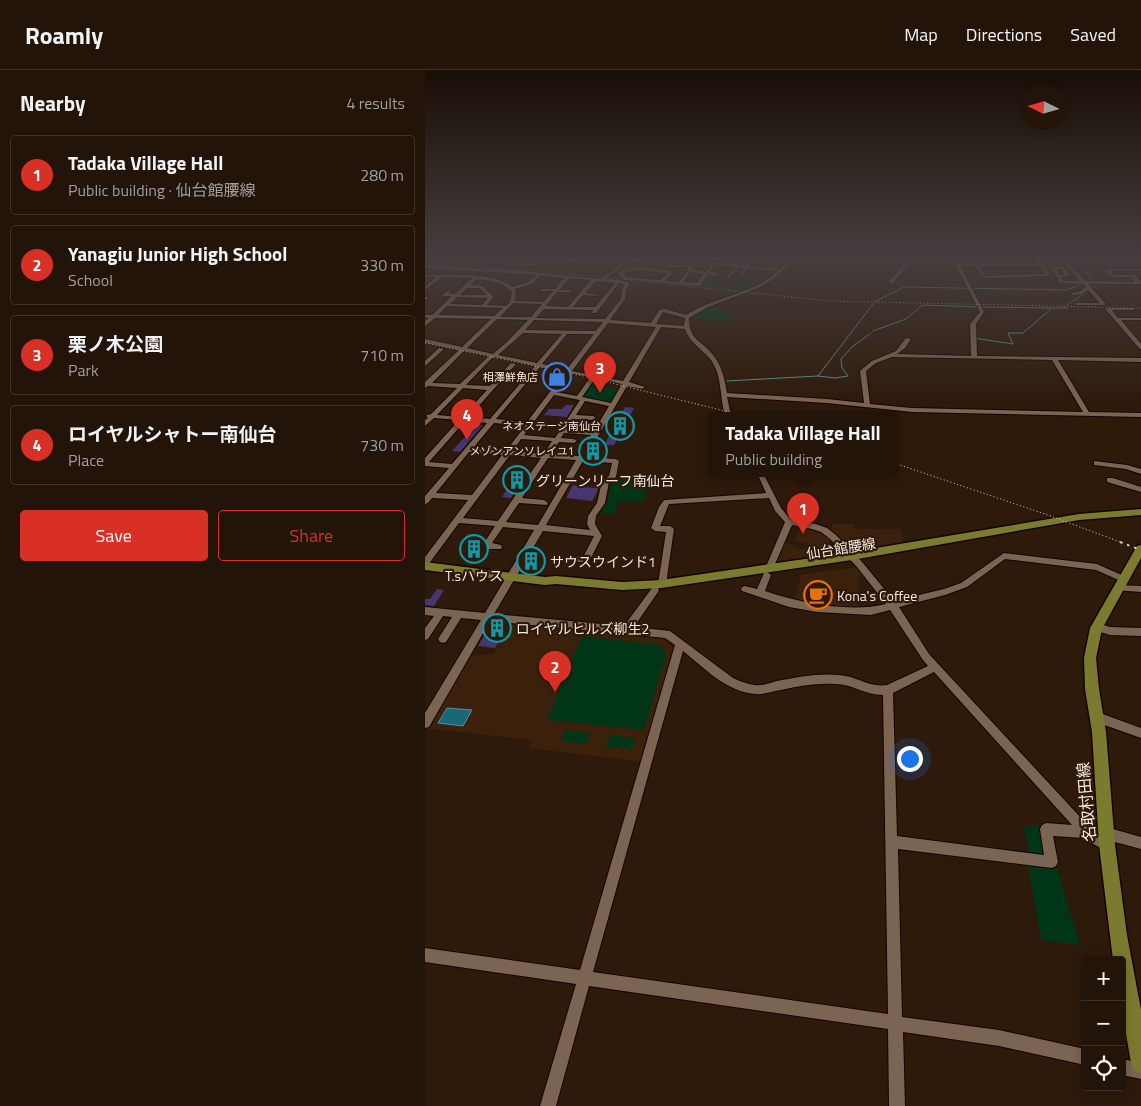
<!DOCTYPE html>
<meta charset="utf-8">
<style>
body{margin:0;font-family:"Titillium Web","Noto Sans JP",sans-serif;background:#2e2116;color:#f1f3f6}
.controls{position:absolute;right:15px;bottom:15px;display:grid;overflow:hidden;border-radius:5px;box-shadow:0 2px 12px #0003}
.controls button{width:45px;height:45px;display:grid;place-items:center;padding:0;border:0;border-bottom:1px solid #3f3329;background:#221408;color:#f1f3f6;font:25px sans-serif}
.compass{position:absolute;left:596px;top:15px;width:45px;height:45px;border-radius:50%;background:#221408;box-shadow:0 2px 12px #0003;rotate:275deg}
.you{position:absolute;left:484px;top:688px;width:18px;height:18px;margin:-12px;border:4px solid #fff;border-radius:50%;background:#1a73e8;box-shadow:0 0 0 8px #1a73e833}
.badge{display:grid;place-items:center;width:32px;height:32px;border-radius:50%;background:#d93025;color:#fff;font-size:16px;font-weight:700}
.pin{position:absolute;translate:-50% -41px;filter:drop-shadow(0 1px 2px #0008)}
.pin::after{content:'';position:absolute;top:26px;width:18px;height:15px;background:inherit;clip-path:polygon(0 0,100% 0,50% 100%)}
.popup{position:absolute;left:283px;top:342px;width:190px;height:65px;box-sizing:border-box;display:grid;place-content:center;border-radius:5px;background:#221408;filter:drop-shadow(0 1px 4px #0005);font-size:16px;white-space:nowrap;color:#a29e9c}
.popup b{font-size:19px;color:#f1f3f6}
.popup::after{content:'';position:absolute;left:50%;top:100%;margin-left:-10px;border:10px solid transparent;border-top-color:#221408}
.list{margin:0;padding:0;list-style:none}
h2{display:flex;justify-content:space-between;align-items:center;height:65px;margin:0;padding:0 20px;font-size:21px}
h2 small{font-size:16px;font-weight:400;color:#a29e9c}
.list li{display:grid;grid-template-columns:32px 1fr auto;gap:15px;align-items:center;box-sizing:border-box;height:80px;margin:0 10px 10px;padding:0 10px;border:1px solid #3f3329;border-radius:5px}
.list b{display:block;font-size:19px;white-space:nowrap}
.list p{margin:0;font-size:16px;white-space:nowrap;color:#a29e9c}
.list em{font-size:16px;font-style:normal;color:#a29e9c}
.actions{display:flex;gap:10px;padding:15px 20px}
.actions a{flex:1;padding:11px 0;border:1px solid #d93025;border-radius:5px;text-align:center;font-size:18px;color:#d93025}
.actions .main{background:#d93025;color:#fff}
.icon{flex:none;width:28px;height:28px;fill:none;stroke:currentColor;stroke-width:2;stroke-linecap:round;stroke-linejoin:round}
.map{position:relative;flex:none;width:716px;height:1036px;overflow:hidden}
header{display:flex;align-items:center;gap:30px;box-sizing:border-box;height:70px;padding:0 25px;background:#221408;border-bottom:1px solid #3f3329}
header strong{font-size:24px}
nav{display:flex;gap:28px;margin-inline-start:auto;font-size:18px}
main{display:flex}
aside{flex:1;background:#221408}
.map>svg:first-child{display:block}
.built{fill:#3b210b}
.green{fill:#003517}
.water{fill:#176a75;stroke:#5a9095}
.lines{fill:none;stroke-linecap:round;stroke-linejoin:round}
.stream{stroke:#5a9095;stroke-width:1}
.building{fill:#463770}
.minor-casing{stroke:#150500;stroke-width:2}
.major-casing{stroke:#150500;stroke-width:3}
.minor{fill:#7c6452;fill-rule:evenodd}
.major{fill:#7b7b2f;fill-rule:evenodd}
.rail-far1{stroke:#ddcfc4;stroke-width:1;stroke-dasharray:1 2.5;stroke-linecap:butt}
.rail{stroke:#ddcfc4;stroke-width:2;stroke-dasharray:2.5 5;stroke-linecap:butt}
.labels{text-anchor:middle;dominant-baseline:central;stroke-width:4.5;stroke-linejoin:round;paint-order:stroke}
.far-poi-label{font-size:11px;fill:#f7e9df;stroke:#2e1a0a;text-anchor:end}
.poi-label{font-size:14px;fill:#f7e9df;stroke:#2e1a0a;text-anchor:start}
.street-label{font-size:14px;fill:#f7e9df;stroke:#2e1a0a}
.near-street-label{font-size:16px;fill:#f7e9df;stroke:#2e1a0a}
</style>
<header>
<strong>Roamly</strong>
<nav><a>Map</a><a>Directions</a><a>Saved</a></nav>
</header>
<main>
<aside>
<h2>Nearby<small>4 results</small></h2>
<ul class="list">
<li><span class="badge">1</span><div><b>Tadaka Village Hall</b><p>Public building · 仙台館腰線</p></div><em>280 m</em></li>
<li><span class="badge">2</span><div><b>Yanagiu Junior High School</b><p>School</p></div><em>330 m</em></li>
<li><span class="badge">3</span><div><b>栗ノ木公園</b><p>Park</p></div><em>710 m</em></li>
<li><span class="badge">4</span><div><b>ロイヤルシャトー南仙台</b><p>Place</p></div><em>730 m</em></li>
</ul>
<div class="actions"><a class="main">Save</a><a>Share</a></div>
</aside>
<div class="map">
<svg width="716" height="1036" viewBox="0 0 716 1036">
<rect width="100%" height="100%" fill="#2e1a0a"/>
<path class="built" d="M407,454H429V459H476L479,474L426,482L408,464Z
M375,456L400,464L404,468V485L347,494L357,472L369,475V478L381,479L382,473L370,471Z
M433,497L439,505H433L435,540H421L369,531L375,509L374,505Z
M85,554L114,556L134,561L237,567L249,579L217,692L104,678L107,670L1,658L44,586L68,584Z"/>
<path class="green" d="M289,205L300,206L292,214V216L309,218L318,213L304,210L306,207L338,212L319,221L278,217Z
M285,237L309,243L298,252L268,248L272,243L279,242Z
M167,313L194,319L185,333L156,327Z
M226,404L219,431H193L189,444H175L183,431L185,416L194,405Z
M157,566L235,575L241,585L219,660L122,650Z
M140,660L165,663L161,674L136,671Z
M185,665L210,668L207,679L181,677Z
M599,755L621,757L622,785H604Z
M602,791L631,794L655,875L616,870Z"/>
<path class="water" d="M22,638L47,640L38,656L13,653Z"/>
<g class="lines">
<path class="stream" d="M145,202L153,192L148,190L151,188
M449,232L479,217L642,220L658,213
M642,235L670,216L654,188
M556,237L626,238
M448,261L481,249L497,235L554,237
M549,268L588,274L583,263H598L627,238H643
M393,306L410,308L423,306L417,298L416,289L427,277L446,263
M302,311L393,306L448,234"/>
</g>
<path class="building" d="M141,335H149L142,347L119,345L124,339H137Z
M200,337L209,338L189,375H179Z
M41,353L58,355L35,382L27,381L47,359L36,358Z
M92,403L101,404L86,428L77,427Z
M148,415L155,417L174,418L167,431L141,428Z
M384,517L405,521L403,534L381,530Z
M12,519L19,520L9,536L0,535V529H5Z
M66,553L83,555L70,578L53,576Z"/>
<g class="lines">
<defs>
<path id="minor" d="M95,188H99V193L109,194L110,189L112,188L114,189V191H139L143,188H147L146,190L149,191L170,193L181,188H185L171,195L144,192L140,193H113L111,196L96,195Z
M186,188H205L219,191L247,189L249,190L248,195H266L269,192V188H277L276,189H273V191L321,195L325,188H329L325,196L355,199L360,194L338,191L340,190L363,192L374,188H379L364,195L350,208L335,217L283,237L264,248C264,271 277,270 289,286C297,297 300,310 302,323L402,329L439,333L435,301L447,291L471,281L481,268L486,269L480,278L472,284L546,286L545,254L555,242L527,188H531L534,193L565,194L561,188H565L569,194H613L609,188H613L623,201L624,205L622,206L559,208L550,196L535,195L559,242L551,254L552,286L716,288V292L633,290L664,342L716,343V347L487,342L402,333L302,327L306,345H300C295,329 297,311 289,295C282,281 265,275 260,259L236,257L204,312L220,317L217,319L202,316L161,387L191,389L194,391L191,407L184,412L180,433L171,446L170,454L177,466L164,492H150L146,489L150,486L158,487L169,466L118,461L69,544L199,556L227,518H233L234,520L233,522L209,557L245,561L308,608C314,611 322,614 330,615C337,616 345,613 352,611C373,607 393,603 414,605C432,606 444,618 462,615L503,596L498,590L465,540L446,545L392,542L364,537L317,521L316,519L317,517L320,516L332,519L339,503L342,502L346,505L340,521C375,533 425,543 461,534L432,497L405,469L396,462L387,459L367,455L347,501H341L340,499L360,452L350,441L344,428L244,434L235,456H245L249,459L241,514L240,516H234L233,514L241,462L230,461L226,458L234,437L239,430L341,423L332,403H338L356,438L366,450L391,454L402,458L411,465L438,493L469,531L519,519L536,513L579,483L672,494L701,507L702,509L701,511L698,512L671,500L580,489L542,517L520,525L474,537L504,584L670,763L676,765L675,763L677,759L681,757L716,767V779L686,771L688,775L686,779L682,781L662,771L659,768L628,766L633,792L631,796L627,798L473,779L477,947L574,960L660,979V995L574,976L478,962L480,1036H464L463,959L164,916L131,1036H115L151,914L0,892V878L155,900L250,575L240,568L65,551L4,657L0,658V643L56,550L36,548L21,572L18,573L15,572L13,569L27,547L18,546L3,569L0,570V558L9,546L0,545V537L60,543L109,460L78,457L67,473L76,475L77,477L76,479H61L57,476L70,456L34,453L3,495L0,496V487L43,430L7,428L3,433L0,434V426L24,398L0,396V388L34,350L9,348L0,356V350L3,348L1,346L2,345L6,344L32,318L3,316L0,318V312L34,280L0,273V269L37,277L66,249L10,248L0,256V251L4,248L0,247V245H7L27,226H18V224L23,221L25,222L24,224H30L47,208L17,207L0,220V217L11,207H0V205C20,205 72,202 87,217L103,212L112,205L0,198V196L90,200L176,209L200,191ZM204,191L219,193L244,191V197H263L261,199L263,201L254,212H252L240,211L248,203V201C231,199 207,193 193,203L198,209L272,216H275L283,204L290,206L293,205V203L285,202L291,195L310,197L302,207L304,208L314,197L319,198L316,204L318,205L323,198L353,201C327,225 290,226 261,245L240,239L234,240L226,253L185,250L200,229L201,220L205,213L194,210L181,209ZM272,193L287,195L281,202L266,199ZM555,196H615L620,204L560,206ZM212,200L243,203L235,210L201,207L198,203ZM266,202L279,204L271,213L258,212ZM116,205L139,208L130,219H116V221H128L119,232L90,231L91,222L89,219L107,214ZM144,208L166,210L143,237L121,236L132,222H146V221L144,220H134ZM52,209C65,210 78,212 87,222L85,232L81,236L62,235L69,227L57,216L45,215ZM171,211L190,213L170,237H148L158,225L174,226V225L160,223ZM194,213L200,214L197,220L196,229L180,249L111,248L119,239L168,240L167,243H171ZM42,218H54L62,225H35ZM32,227L63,228L57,235L25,234ZM88,233L117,234L106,247H75ZM22,236L78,238L69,246L13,245ZM238,242L260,248L259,256L231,254ZM72,249L103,250L81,273L68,284L42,278ZM109,250L178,252L171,261L100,260ZM183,253L231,257L198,311L147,301ZM98,263L137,264L112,293L73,285ZM142,264H169L142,299L117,294ZM39,281L64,286L35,314L7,313ZM69,287L110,296L65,349L44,347L91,294L86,293L65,316L41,315L65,290ZM467,287L627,290L658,342L487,338L445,334L441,301L451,293ZM115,297L140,302L102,352L71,349ZM145,303L197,314L186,333L157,327L169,310L166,308L164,309L152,326L131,322ZM38,318L62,320L37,347L12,345ZM129,325L155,330L130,368L99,365ZM160,331L184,336L169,361L142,359L149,349L168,350L171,348L168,346L151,345ZM40,351L62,353L27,394L4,392ZM69,353L100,356L81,381L48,378ZM139,363L166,365L154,386L126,384L134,372L149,373L152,371L149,369L136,368ZM96,369L127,371L119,384L88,381ZM44,382L77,385L47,425L11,423ZM85,385L116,388L73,451L38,448ZM123,388L151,390L113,455L81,452L94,433L122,435L123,433L119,430L97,428ZM158,391L187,393L184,406L177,411L172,433L163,446L162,454L165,460L121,455ZM258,581C279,598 302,622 330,624C338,625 348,621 356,620C374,616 392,613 410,614C428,614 439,625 458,625L463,944L168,902ZM509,602L647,755L621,753L617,755L615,759L619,785L472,766L468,623Z
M485,188H489L468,213H464V211Z
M635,188H639L660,211L710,212L707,207H686L680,200L682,199H716V201H686L689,205H710L716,212V214H663L681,234L679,235H651V233H675L663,220L657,224L647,225V223L654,222L661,217L658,214L635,213L626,197H639L645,206L636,207L638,211H655ZM631,199H636L640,205H635Z
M711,188H715L716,192Z
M0,227H2L4,228L0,230Z
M683,238H709V240H687L693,248H716V250H696L716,274V279L714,278L681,240V238Z
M14,278L19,279L0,296V291Z
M669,391L702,395L716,399V404L701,399L669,395Z
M682,408H688L716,417V422L682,412Z
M693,515L716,516V522L690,520L689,518L690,516Z
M672,553L685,557L716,558V566L685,565L669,560L667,557L669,554Z
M672,642L716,658V668L668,651L667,647L668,643Z
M697,989L716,993V1009L697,1005Z"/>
<path id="major" d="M716,439V445L654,450L427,490L236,518L197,520L131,514L120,515L0,500V492L120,507L131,506L197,512L236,510L427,482L654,444Z
M716,475V488L677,559L671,588L674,619L681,662L690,775L702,865L716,940V1003L709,1000L706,993L697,941V890H688L674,775L667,662L660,619L659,588L665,558L712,476Z"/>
</defs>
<use href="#minor" class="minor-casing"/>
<use href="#major" class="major-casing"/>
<use href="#minor" class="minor"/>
<use href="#major" class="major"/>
<path class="rail-far1" d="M0,195L98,199L404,231L716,238
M0,273L158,306L316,345
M469,393L620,444L698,473"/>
<path class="rail" d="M695,472L716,480"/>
</g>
<linearGradient id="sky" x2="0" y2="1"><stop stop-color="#190e06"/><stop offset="0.56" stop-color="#463e3e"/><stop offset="1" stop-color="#463e3e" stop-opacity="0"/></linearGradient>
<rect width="716" height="333" fill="url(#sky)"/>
<defs>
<symbol id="shop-ring" viewBox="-11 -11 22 22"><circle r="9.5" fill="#2e1a0a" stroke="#3f7fe0" stroke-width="1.5"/><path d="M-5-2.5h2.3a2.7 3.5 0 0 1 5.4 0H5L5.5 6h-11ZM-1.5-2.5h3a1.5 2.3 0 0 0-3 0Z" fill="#3f7fe0"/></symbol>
<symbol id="building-ring" viewBox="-11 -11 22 22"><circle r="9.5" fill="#2e1a0a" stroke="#0f9aa8" stroke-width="1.5"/><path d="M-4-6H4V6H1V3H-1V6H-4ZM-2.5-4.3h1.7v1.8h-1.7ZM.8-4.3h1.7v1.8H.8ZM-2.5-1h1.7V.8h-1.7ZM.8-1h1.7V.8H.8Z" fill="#0f9aa8"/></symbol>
<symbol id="cafe-ring" viewBox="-11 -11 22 22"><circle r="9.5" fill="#2e1a0a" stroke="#e8710a" stroke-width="1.5"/><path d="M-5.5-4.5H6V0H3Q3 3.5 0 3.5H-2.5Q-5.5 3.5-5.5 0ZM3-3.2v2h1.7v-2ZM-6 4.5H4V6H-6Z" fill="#e8710a"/></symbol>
</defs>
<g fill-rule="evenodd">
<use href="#shop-ring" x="116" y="291" width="32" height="32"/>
<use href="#building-ring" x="179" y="340" width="32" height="32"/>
<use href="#building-ring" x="152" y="365" width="32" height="32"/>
<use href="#building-ring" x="76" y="394" width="32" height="32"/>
<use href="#building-ring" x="33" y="463" width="32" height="32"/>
<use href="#building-ring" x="90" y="475" width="32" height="32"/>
<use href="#cafe-ring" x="377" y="509" width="32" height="32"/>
<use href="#building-ring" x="56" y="542" width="32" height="32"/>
</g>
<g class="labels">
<g class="far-poi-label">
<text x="113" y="307">相澤鮮魚店</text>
<text x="176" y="356">ネオステージ南仙台</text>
<text x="149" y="381">メゾンアンソレイユ1</text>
</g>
<g class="poi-label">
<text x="111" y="410">グリーンリーフ南仙台</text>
<text x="125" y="491">サウスウインド1</text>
<text x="49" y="505" text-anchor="middle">T.sハウス</text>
<text x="412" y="525">Kona's Coffee</text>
<text x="91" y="558">ロイヤルヒルズ柳生2</text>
</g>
<g class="street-label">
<text transform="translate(416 478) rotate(-9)">仙台館腰線</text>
</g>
<g class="near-street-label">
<text transform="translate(661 732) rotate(-95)">名取村田線</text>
</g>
</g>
</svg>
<div class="controls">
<button>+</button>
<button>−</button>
<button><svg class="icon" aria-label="locate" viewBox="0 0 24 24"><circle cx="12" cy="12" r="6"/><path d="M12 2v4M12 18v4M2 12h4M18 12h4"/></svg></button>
</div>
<svg class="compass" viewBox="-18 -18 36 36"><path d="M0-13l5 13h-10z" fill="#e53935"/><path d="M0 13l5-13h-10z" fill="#a29e9c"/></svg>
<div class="you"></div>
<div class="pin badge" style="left:378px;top:464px">1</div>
<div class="popup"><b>Tadaka Village Hall</b>Public building</div>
<div class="pin badge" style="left:130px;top:622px">2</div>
<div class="pin badge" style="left:175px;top:323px">3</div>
<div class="pin badge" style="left:42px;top:370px">4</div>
</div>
</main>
